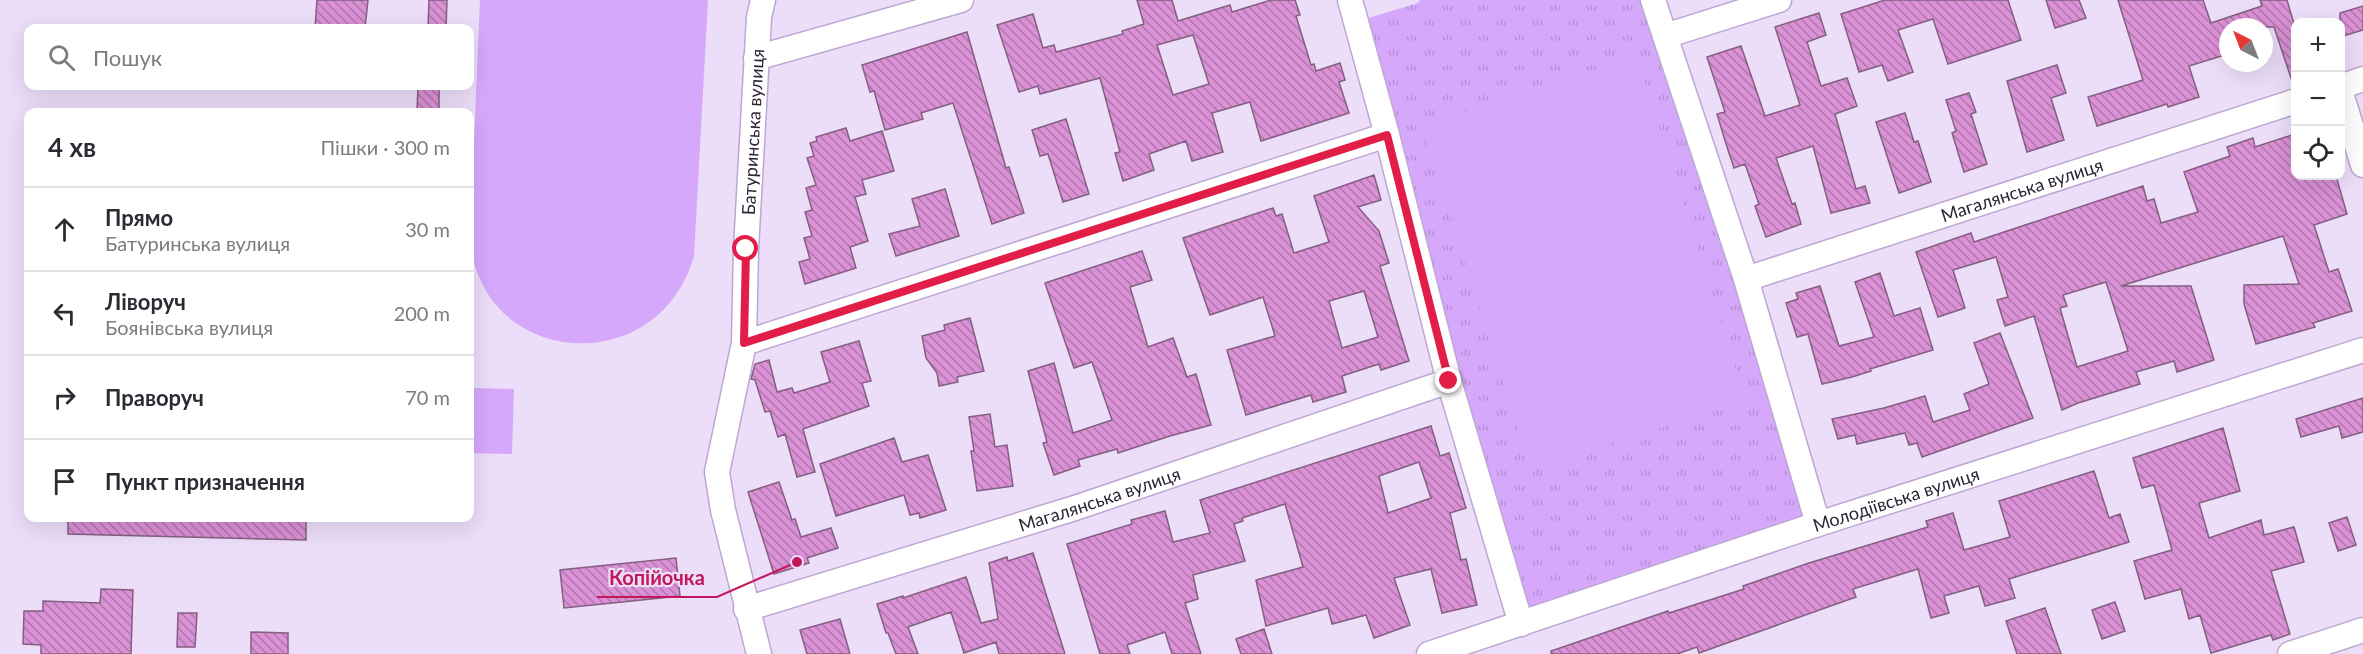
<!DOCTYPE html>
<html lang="uk">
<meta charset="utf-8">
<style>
body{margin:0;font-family:Lato,sans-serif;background:#f2f2f3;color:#2b2b33}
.controls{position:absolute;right:18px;top:18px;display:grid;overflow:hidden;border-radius:12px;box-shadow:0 6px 24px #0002}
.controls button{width:54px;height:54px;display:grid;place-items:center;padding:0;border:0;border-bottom:2px solid #e1e1e2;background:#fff;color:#2b2b33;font:30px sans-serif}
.compass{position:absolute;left:2219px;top:18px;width:54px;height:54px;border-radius:50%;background:#fff;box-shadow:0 6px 24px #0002;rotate:318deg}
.stop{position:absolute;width:18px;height:18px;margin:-14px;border:4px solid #e11d48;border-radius:50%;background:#fff}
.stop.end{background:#e11d48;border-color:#fff;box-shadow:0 2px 6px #0008}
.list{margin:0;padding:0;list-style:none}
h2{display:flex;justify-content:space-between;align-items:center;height:78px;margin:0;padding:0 24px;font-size:26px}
h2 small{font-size:20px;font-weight:400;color:#7c7c81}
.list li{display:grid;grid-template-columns:39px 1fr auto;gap:18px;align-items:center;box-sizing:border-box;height:84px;padding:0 24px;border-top:2px solid #e1e1e2}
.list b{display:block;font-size:22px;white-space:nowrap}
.list p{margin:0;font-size:20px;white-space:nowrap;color:#7c7c81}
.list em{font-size:20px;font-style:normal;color:#7c7c81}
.icon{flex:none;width:33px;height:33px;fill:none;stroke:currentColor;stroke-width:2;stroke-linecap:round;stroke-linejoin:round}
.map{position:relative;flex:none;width:2363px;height:654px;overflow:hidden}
.search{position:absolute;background:#fff;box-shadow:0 6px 24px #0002;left:24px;top:24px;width:450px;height:66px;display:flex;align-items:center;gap:15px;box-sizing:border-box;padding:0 21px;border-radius:12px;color:#7c7c81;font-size:22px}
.panel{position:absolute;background:#fff;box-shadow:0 6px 24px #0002;left:24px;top:108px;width:450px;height:414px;border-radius:12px}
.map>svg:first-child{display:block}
.grass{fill:url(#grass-tufts)}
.green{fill:#d6a8fb}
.building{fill:url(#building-back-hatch);stroke:#835f80;stroke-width:1.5;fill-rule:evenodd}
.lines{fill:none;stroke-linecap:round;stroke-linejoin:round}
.minor-casing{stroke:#bea6d2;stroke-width:27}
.minor{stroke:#fff;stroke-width:24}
.route{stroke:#e11d48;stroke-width:8}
.labels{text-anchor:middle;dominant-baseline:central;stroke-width:4.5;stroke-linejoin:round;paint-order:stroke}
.street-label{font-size:18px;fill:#2c2334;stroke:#ecddf9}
.leader{fill:none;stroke:#c2185b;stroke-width:2}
.callout-dot{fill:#c2185b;stroke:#ecddf9;stroke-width:2}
.callout-label{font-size:20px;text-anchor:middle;font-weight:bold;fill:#c2185b;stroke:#ecddf9;stroke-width:4.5;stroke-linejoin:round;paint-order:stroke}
</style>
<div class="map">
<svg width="2363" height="654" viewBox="0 0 2363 654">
<defs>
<pattern id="grass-tufts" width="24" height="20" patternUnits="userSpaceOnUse" patternTransform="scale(1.5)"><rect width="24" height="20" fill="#d6a8fb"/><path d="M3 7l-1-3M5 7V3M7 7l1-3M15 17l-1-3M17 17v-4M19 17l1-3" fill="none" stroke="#b890d8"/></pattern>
<pattern id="building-back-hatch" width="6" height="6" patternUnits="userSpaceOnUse" patternTransform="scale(1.5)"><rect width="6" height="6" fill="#db91d6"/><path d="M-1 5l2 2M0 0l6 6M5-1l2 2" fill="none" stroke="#b276ae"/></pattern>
</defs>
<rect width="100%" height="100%" fill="#ecddf9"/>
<path class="grass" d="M1420,0H1654L1819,524L1521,624L1355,22L1418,3Z"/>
<path class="green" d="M480,0H708L694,256C658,383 478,367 470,237Z
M1637,57L1746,401L1530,469L1422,125Z
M470,388L514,389L512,454L470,453Z"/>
<path class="building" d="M317,0H368L365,28H315Z
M429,0H447L446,28H428Z
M1137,0H1172L1178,21L1230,5L1232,12L1271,0H1295L1300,15L1296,16L1311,65L1314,64L1316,71L1340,63L1345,80L1339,82L1349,113L1261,141L1250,102L1212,113L1223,152L1192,161L1186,141L1149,154L1154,170L1123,181L1115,153L1120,152L1100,78L1040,94L1038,86L1019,92L997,25L1033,14L1043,48L1054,45L1056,52L1123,34L1122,31L1144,24ZM1193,35L1209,84L1173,95L1157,45Z
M1885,0H2008L2021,40L1948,64L1933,19L1898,30L1913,72L1888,81L1882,65L1859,72L1841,14Z
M2046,0H2079L2086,18L2055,28Z
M2118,0H2203L2211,23L2262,6L2260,0H2287L2295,27V80L2292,81L2274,27H2228V54L2189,66L2199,97L2168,107L2167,104L2097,126L2088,97L2143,80Z
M2363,6V30L2340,37V13Z
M1819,13L1826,35L1807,42L1821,86L1847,78L1857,106L1835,114L1856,189L1865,186L1870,203L1831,213L1813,146L1776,158L1792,204L1795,203L1801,224L1766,237L1755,206L1759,204L1745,164L1734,168L1727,147L1717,114L1725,112L1707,57L1741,46L1765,116L1800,105L1775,27Z
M967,32L1006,168L1009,167L1024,213L992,224L953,103L921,113L923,119L885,130L874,91L870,92L862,65Z
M2057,65L2066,93L2051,98L2064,140L2027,152L2007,81Z
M418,86H439V112H417Z
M1969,93L1976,112L1971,114L1987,164L1964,172L1952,133L1956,131L1946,100Z
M1905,113L1914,142L1918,141L1931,182L1899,193L1876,122Z
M1066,119L1089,194L1063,202L1048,154L1040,156L1032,130Z
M846,128L850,141L882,131L894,171L862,180L866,194L855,197L868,241L850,247L856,268L805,284L799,262L810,259L804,238L812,236L805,212L812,210L806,188L816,185L807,158L814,156L810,143L817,141L816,137Z
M2295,134V176H2336L2347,214L2314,225L2329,272L2338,269L2352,311L2313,323L2315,327L2256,344L2244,304V285L2299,284L2283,236L2121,286H2191L2214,360L2177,372L2174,361L2136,372L2140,384L2078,403L2062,410L2034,316L2005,326L1997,300L2008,297L1996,257L1953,270L1965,308L1938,317L1916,252L1971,233L1974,242L2143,186L2147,201L2154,199L2161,223L2198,212L2184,172L2230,156L2227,147L2253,138L2255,147ZM2106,282L2128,351L2077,367L2060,308L2067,306L2063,295Z
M1374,175L1381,200L1358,207L1379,231L1389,263L1380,266L1409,361L1381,370L1379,364L1342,376L1346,392L1313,402L1311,395L1246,415L1227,350L1275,336L1263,297L1210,315L1183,238L1273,208L1276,216L1282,214L1294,253L1329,242L1314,196ZM1364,291L1378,337L1342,348L1329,301Z
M945,189L959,236L896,256L889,234L920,226L912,199Z
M1142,251L1152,280L1130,287L1148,347L1173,338L1187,377L1196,374L1211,425L1170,436L1118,453L1117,449L1078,460L1080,466L1054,475L1043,443L1047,442L1028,371L1054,363L1073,433L1112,420L1092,362L1074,368L1045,283Z
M1880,273L1894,316L1920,308L1933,350L1870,369L1871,371L1852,377L1822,384L1808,334L1797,337L1786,303L1798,299L1796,293L1820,286L1839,346L1874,337L1855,282Z
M970,318L984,371L957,377L958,382L939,386L937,373L926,358L922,336L945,330L944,325Z
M2000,333L2033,418L1922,457L1917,443L1909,445L1905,433L1857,444L1855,435L1838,439L1832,419L1884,408L1925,396L1933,422L1970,410L1964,394L1989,384L1974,343Z
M859,341L871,381L862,383L869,406L803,429L815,472L797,477L785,434L778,437L770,411L765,412L755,380L751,379L755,364L769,360L777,392L792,388L794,393L830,382L821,352Z
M2363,398V432L2342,438L2339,426L2301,437L2296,419Z
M990,414L995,447L1007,445L1013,486L977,491L971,451H974L969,417Z
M1431,426L1440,456L1449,453L1466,508L1450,513L1461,560L1466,559L1477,605L1442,613L1431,569L1394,578L1410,625L1374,638L1366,615L1332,624L1328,608L1266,626L1256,580L1303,567L1285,504L1242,518L1243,521L1234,524L1245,561L1193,575L1198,599L1185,603L1201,654H1172L1165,632L1127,645L1130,654H1100L1067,544L1132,524L1131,520L1165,511L1173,542L1210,533L1200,500ZM1419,462L1431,498L1388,513L1379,476Z
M2223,428L2240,491L2199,503L2209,538L2261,520L2264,535L2294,527L2304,562L2271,571L2290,634L2273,640L2271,635L2211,653L2200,615L2189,619L2181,589L2145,599L2134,561L2172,550L2154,485L2142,488L2133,458Z
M894,438L902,462L928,455L946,510L920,518L919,513L910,515L904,495L836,516L820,464Z
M2094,471L2109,518L2120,514L2129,542L2009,579L2015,598L1985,606L1979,586L1944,596L1949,613L1931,618L1918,569L1853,589L1856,597L1699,653L1697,647L1677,654H1551V651L1668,611L1669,613L1744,589L1743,586L1809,563L1928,527L1926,521L1953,513L1964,550L2010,537L1999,501Z
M779,482L792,520L795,519L801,537L831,528L838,548L807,558L809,563L774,574L748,492Z
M2347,517L2356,545L2338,551L2329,523Z
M68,518H306V540L68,534Z
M1033,553L1065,654H999L996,642L964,653L951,612L908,627L918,654H896L888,633H886L877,604L903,596V598L966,577L981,623L998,619L989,563L1007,557L1008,561Z
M676,558L680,596L564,608L560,570Z
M101,589L133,590L131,654H41V645L23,644L24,611H43V601L100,603Z
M2115,602L2125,631L2102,639L2092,610Z
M2045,608L2061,654H2017L2006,621Z
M178,613H197L195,647H177Z
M840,619L850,654H807L800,630Z
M1264,629L1272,654H1241L1236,639Z
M251,632L288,633V654H251Z"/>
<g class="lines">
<defs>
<g id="minor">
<path d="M1350,0L1387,135L1449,381L1521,624"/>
<path d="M1653,0L1746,279L1818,524"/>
<path d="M1665,36L1779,0"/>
<path d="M756,58L961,0"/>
<path d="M2340,87L2363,79"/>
<path d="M2340,90L2363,165"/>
<path id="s1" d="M1746,279L2296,101"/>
<path d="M744,343L1387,135"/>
<path id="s2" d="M746,609L1075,508L1449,381"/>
<path id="s3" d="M759,654L723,510L717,472L744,343L746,249L759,17L763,0"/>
<path id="s4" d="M1429,654L1818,524L2363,350"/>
<path d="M2290,654L2363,630"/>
</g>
</defs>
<use href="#minor" class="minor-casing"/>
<use href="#minor" class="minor"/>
</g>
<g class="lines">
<path class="route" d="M746,249L744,343L1387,135L1449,381"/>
</g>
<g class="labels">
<g class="street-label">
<text stroke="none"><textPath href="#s3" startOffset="530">Батуринська вулиця</textPath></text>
<text stroke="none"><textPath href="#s1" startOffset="290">Магалянська вулиця</textPath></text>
<text stroke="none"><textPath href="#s2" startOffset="370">Магалянська вулиця</textPath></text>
<text stroke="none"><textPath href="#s4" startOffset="492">Молодіївська вулиця</textPath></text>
</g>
</g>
<path class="leader" d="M797 562L717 597H597"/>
<circle class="callout-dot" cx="797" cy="562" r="6"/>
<g class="callout-label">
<text x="657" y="585">Копійочка</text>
</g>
</svg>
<div class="controls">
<button>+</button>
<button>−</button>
<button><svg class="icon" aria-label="locate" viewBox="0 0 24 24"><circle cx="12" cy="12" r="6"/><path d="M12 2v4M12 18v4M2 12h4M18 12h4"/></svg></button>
</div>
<svg class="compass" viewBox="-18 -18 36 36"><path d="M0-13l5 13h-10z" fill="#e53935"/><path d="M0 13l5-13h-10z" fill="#7c7c81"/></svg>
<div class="stop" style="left:746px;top:249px"></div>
<div class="stop end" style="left:1449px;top:381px"></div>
<div class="search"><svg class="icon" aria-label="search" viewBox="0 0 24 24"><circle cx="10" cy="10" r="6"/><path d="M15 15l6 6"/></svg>Пошук</div>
<section class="panel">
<h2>4 хв<small>Пішки · 300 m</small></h2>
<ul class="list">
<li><svg class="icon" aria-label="ahead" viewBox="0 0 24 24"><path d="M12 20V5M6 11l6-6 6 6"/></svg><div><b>Прямо</b><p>Батуринська вулиця</p></div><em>30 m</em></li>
<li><svg class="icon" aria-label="left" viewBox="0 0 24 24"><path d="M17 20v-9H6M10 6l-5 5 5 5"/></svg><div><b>Ліворуч</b><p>Боянівська вулиця</p></div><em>200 m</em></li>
<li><svg class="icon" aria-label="right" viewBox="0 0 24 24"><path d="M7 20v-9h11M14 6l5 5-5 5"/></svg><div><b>Праворуч</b></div><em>70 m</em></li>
<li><svg class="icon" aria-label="arrive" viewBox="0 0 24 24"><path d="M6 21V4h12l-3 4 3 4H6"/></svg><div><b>Пункт призначення</b></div></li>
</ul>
</section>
</div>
